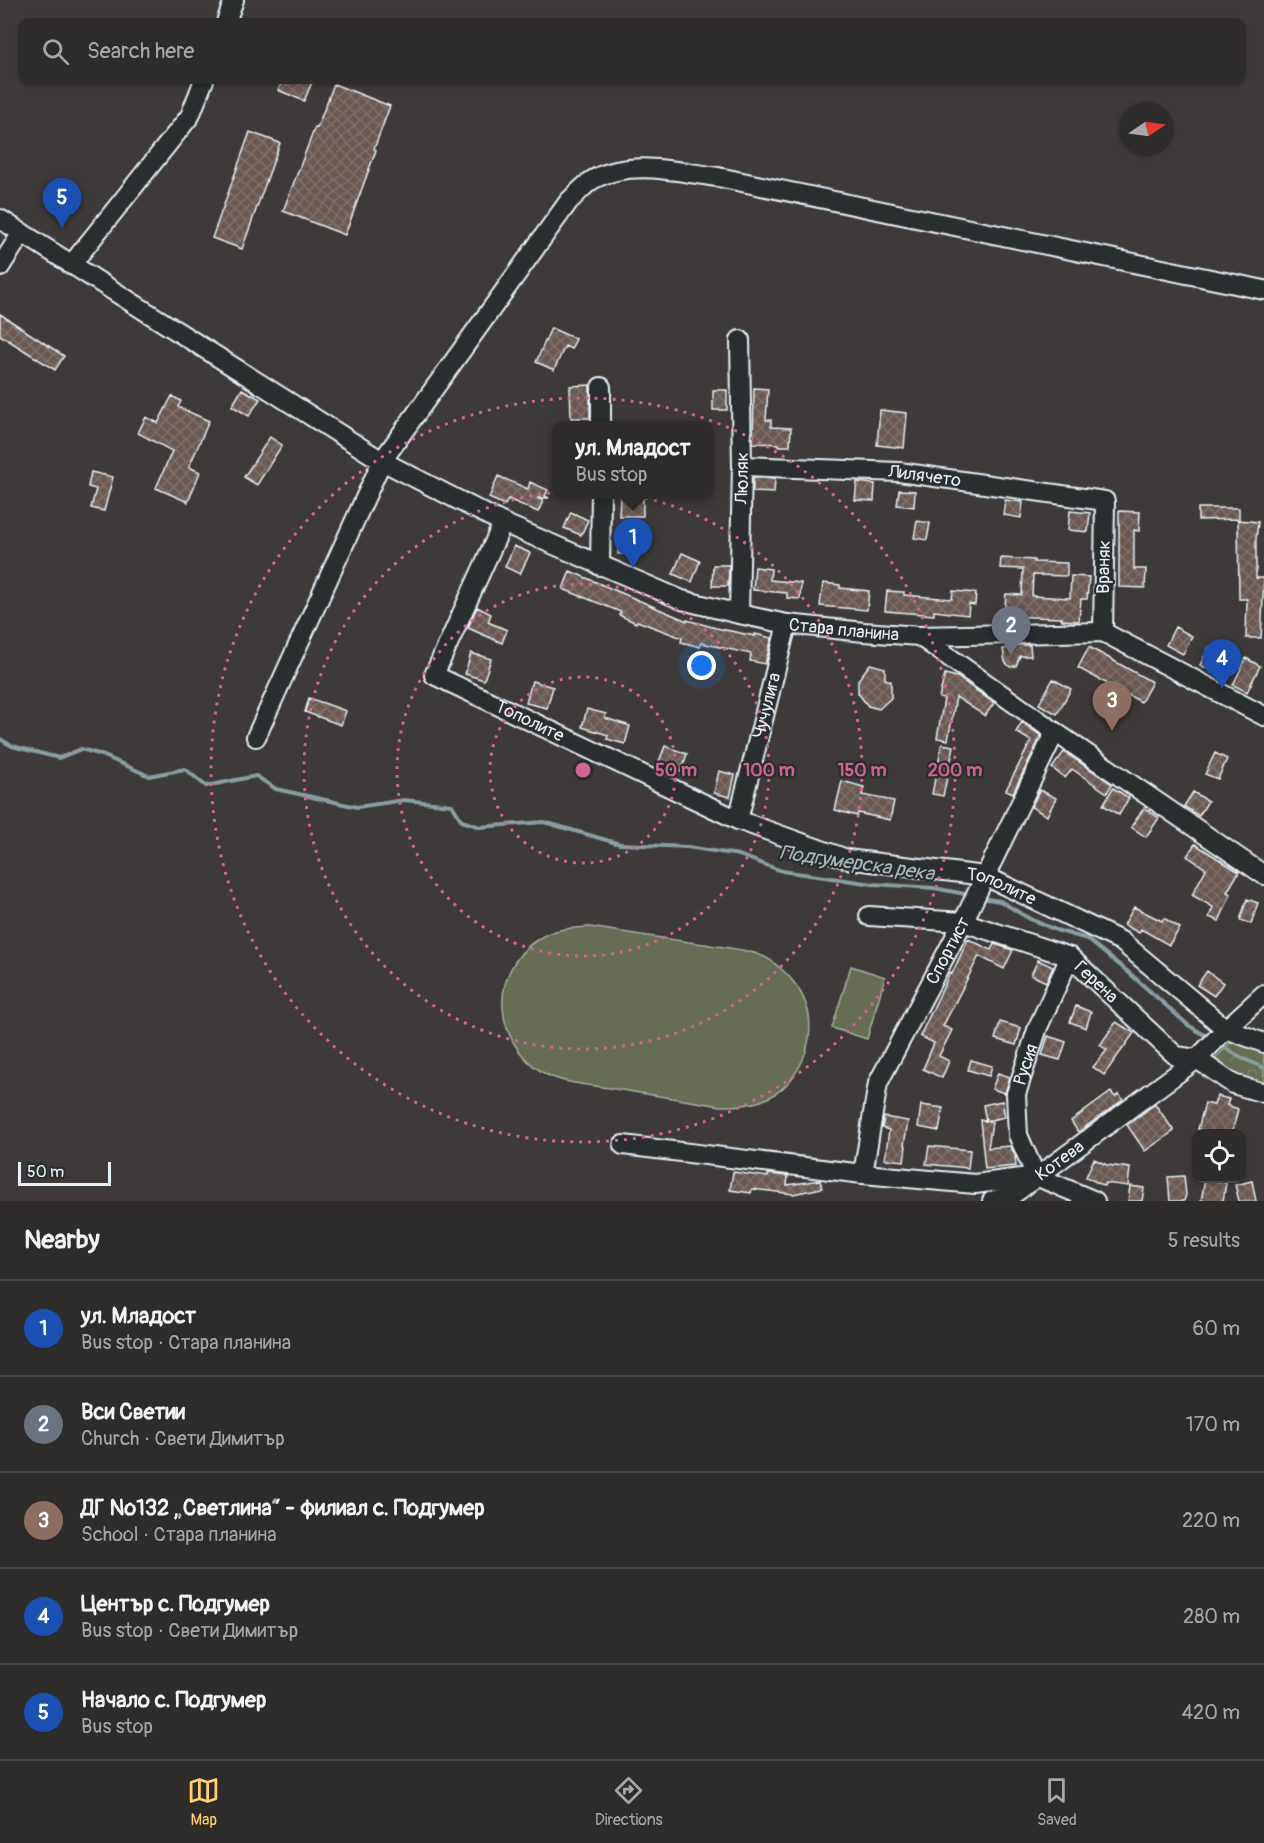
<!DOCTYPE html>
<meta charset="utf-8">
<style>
body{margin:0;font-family:Pangolin,sans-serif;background:#3a3837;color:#f1f3f6}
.controls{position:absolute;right:18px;bottom:18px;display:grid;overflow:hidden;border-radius:12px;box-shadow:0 2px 4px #0004}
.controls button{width:54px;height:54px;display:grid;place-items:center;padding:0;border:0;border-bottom:2px solid #494847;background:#2e2c2b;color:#f1f3f6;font:30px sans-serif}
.compass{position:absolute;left:1120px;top:102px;width:54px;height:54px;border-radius:50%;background:#2e2c2b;box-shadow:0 2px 4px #0004;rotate:77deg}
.scale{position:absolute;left:18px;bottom:15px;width:93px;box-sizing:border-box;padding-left:6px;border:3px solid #e8f1f8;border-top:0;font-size:16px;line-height:21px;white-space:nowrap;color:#e8f1f8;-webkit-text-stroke:4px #2a2d2e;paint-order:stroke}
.you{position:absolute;left:702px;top:666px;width:21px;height:21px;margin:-15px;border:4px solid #fff;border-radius:50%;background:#1a73e8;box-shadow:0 0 0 9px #1a73e833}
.badge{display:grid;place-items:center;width:39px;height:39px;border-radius:50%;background:#ffd166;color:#fff;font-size:20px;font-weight:700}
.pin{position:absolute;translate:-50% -50px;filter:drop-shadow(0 2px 3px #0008)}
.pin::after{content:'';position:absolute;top:32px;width:21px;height:18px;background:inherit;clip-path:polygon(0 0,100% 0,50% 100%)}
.popup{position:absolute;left:552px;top:421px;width:162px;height:78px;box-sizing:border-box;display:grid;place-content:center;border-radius:12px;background:#2e2c2b;filter:drop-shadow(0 2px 4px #0005);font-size:20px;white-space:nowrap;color:#a7a7a9}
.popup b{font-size:22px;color:#f1f3f6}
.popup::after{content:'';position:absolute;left:50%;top:100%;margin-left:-12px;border:12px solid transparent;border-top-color:#2e2c2b}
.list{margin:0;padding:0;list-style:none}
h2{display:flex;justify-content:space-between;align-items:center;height:78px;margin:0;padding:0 24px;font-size:26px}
h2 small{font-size:20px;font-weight:400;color:#a7a7a9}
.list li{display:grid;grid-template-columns:39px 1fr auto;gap:18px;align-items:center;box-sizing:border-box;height:96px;padding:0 24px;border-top:2px solid #494847}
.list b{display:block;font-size:22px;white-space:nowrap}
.list p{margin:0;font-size:20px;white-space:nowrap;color:#a7a7a9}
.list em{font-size:20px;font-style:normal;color:#a7a7a9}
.icon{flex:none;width:33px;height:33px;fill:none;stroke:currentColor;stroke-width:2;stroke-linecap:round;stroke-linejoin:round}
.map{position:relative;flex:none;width:1264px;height:1201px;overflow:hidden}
.search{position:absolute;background:#2e2c2b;box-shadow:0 2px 4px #0004;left:18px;right:18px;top:18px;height:66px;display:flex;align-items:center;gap:15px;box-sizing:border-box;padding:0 21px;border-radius:12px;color:#a7a7a9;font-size:22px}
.sheet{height:558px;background:#2e2c2b}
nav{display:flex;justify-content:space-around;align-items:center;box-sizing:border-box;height:84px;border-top:2px solid #494847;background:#2e2c2b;font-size:16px;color:#a7a7a9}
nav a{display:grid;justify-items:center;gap:3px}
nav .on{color:#ffd166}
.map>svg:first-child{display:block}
.park{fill:url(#park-crowns);stroke:#a7afa6;stroke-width:1.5}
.pitch{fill:#666d53;stroke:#a7afa6;stroke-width:1.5}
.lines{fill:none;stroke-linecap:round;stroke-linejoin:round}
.stream{stroke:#889ea2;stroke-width:4}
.building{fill:url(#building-cross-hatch);stroke:#e8f1f8;stroke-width:1.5}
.minor-casing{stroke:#e8f1f8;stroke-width:22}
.minor{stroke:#2a2d2e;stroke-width:18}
.ring{fill:none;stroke:#cf6492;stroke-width:3;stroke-dasharray:3 6}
.labels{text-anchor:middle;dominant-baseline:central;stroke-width:4.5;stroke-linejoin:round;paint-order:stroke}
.street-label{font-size:18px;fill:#e8f1f8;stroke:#2a2d2e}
.water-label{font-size:20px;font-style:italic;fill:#a8b9be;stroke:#2a2d2e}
.centre{fill:#cf6492;stroke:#2a2d2e;stroke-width:3}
.ring-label{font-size:18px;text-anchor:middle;font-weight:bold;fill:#cf6492;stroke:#2a2d2e;stroke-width:4.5;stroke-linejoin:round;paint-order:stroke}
</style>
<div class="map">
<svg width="1264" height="1201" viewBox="0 0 1264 1201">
<defs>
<pattern id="park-crowns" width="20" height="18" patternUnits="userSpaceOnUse" patternTransform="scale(1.5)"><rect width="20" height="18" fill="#666d53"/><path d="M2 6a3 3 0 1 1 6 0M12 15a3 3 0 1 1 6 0" fill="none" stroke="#7c826c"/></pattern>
<pattern id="building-cross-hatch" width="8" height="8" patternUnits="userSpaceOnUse" patternTransform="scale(1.5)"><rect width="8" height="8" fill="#6a5953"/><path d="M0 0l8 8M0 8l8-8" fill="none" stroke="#7f716c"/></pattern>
</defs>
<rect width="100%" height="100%" fill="#3d3a39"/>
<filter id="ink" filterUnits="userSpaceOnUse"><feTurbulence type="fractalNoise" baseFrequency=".0167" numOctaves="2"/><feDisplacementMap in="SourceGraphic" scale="12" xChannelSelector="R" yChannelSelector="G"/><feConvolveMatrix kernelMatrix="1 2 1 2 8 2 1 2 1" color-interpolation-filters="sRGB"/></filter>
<g filter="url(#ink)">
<path class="park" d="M1231,1042L1264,1051V1089L1253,1085L1212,1062Z"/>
<path class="pitch" d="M590,927C628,933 666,939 704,944C724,948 753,949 770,960C784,970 796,982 803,997C820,1032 803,1079 770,1097C755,1105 738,1106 721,1106C684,1100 646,1094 609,1088C589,1085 559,1083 542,1072C493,1041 488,972 538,939C554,928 572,928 590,927Z
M851,966L885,977L867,1039L832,1028Z"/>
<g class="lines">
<path class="stream" d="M0,739L12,746L59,758L81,749L102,755L149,776L185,769L206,786L256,776L276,789L357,807L404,800L452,805L462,821L480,827L544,822L620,844L687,847L739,855L782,871L873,884L934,888L970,895
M981,898L1000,901L1030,919L1056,930L1087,939L1127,971L1188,1025L1211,1039
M1220,1045L1242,1058L1264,1068"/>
</g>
<path class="building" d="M283,80H313L304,101L278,90Z
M334,84L390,106L374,149L376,150L345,235L283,211L315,127L317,128Z
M250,132L280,143L242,249L212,238Z
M0,314L64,356L55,370L0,335Z
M551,328L576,339L571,349L565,346L554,370L536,362Z
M590,385V418H571L570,386Z
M754,388L768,389L766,420H771V427L791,428L790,446H779V444L753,443Z
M242,389L260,399L249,416L232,406Z
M713,390H727V410H713Z
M172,396L181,401L178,407L209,421L189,467L200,472L188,502L156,488L172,451L138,433L146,417L158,423Z
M880,410L907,413L904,448L877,445Z
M270,437L282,445L257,485L244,477Z
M91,472L113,477L104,511L91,508L96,489L88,487Z
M498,476L528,489L530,482L548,490L545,496L549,498H537L543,501L538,512L508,499L505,505L489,498Z
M753,478H775L774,493L753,492Z
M857,482L875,484L874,501L855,500Z
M899,490L915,491L914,507L897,505Z
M643,495V516H619L620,496Z
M1005,500L1023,502L1021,518L1003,515Z
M1198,508H1239V519L1198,520Z
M1070,511L1090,513L1088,532L1068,530Z
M1119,511L1140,512L1139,531L1134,530V569H1146L1145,588L1119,587Z
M571,512L588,520L581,535L564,528Z
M1238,520L1258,522L1256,539V578H1264L1261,638H1246L1247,599H1239Z
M917,521L930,523L927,540L914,538Z
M618,538H636V554H618Z
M514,546L530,553L520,574L505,567Z
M682,553L700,561L692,582L673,574Z
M1001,558L1034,560V562L1067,563V576L1033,575L1032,596L1070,598L1071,576L1089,577L1087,599H1081L1079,621L1062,620V618L1004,616L1006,594L1022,595L1023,569L1000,568Z
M713,565H729L728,586H712Z
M755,567L771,569L770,580L801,583L800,599L787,598V593L753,590Z
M570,571L687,621V620L716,628L755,636V634L772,638L765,664L750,661L751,654L701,643L700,647L681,642L682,638L637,621L636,623L619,615L621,612L563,589Z
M823,583L840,585V588L869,591L867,610L820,606Z
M887,591L904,592V595L952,599L953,591L976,593L975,605L969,604L968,615L934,611V615L885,611Z
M477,607L491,614L488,622L507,630L502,643L468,628Z
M1175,627L1192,636L1183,654L1166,645Z
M1018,645H1030L1031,656H1020L1016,666L1010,667L1005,662L1003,649Z
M1089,647L1152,682L1141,702L1078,668Z
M1209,647L1223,654L1213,672L1200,665Z
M471,653L491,659L484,680L465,674Z
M1246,658L1260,666L1247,692L1233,685Z
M870,664L885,668V679L891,681V698L879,709L868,706L858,693V680Z
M945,674L957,677L994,703L985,716L956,697L948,740L937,738L944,699L939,698Z
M1053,679L1071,689L1057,714L1039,704Z
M532,681L553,687L547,708L526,703Z
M309,698L346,711L341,725L305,712Z
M587,709L606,714L605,718L630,726L625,744L607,739L608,735L582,727Z
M1022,722L1041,736L1013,793L1006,790L1031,741L1016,732Z
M942,744L954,746L943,796L932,794Z
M665,746L687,754L681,772L658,764Z
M1064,752L1112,784L1107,793L1072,769L1065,778L1052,768Z
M1215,753L1227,759L1218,779L1205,774Z
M719,771L735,775L730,797L714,793Z
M842,781L864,787L862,795L894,801L890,820L858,813L857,816L835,810Z
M1113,788L1129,798L1119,815L1103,805Z
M1040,790L1056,798L1047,816L1031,807Z
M1193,792L1208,801L1199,816L1184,806Z
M1144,808L1159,818L1146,837L1131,827Z
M1195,844L1239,872L1227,892L1231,894L1219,921L1209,917L1213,907L1192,895L1206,869L1187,856Z
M1247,899L1258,903L1251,924L1240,920Z
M1134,907L1162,921L1164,918L1180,928L1169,945L1141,929L1139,933L1124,925Z
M968,939L991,950L994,944L1013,950L1004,969L979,956L943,1026L952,1030L939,1056L949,1061L942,1078L923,1069L934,1043L920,1036L950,973L952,974Z
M1038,960L1053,967L1046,982L1031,975Z
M1207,971L1223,983L1214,996L1197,985Z
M1076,1006L1091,1012L1086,1028L1070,1022Z
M1000,1022L1021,1028L1016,1045L995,1039Z
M1116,1022L1134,1033L1104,1075L1093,1067L1107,1050L1100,1045Z
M1048,1036L1066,1042L1060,1060L1042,1055Z
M971,1060L992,1066L989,1076L968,1070Z
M998,1073L1010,1077L1005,1093L992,1089Z
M1111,1092L1115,1097L1119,1094L1123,1100L1078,1132L1071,1121Z
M1217,1096L1229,1099L1227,1105L1238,1109L1232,1134H1213L1198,1129L1205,1103L1214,1105Z
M1002,1101L1005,1117L986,1121L983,1105Z
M1155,1104L1174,1131L1145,1151L1127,1125Z
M921,1105L943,1108L939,1131L918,1127Z
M884,1117L908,1121L904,1145L906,1146L904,1161L885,1159L889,1130L882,1128Z
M980,1120L992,1122L988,1148L1010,1146L1015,1155L1016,1166L985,1169Z
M929,1146L970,1150L968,1168L926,1164Z
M1094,1159L1107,1165L1130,1168L1128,1186L1105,1183L1104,1186L1086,1177Z
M733,1172L768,1177V1174L788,1176L787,1185L820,1180L822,1188L793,1194L752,1189L751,1193L730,1190Z
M1184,1176L1186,1195L1184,1201H1170L1168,1177Z
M1205,1179L1226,1183L1223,1201H1201Z
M1252,1181L1256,1201H1239L1235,1185Z
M1130,1186L1144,1188L1142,1201H1128Z"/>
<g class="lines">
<defs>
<g id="minor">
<path d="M226,22L234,0"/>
<path id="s1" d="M0,219L382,461L503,523L682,600L739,614L787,624L864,632L919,636L1103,632L1264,716"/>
<path d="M71,265L190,116L204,80"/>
<path d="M0,267L22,233"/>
<path d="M601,426V387"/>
<path id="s2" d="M742,466L899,472L1105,501L1103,632"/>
<path id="s3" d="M503,523L434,675L738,820L847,859L985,876L1121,941L1226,1029L1264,1043"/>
<path d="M600,566L601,494"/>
<path id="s4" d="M739,614L742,466L740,340"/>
<path d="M919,636L1055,732L1264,875"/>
<path d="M256,737L382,461L569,201C577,194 585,184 594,179C631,159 678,172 718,177L1264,290"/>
<path id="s5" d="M738,820L787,624"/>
<path id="s6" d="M869,916L963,922L1070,957L1176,1056L1197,1059L1233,1084L1264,1093"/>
<path d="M623,1145L863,1174L975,1184L1036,1176"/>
<path id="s7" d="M863,1174L878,1083L963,922L1055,732"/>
<path id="s8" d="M1036,1176L1018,1135L1016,1094L1038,1027L1070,957"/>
<path d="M1036,1176L1095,1201"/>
<path id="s9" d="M992,1201L1011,1196L1197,1059L1226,1029L1264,994"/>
</g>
</defs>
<use href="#minor" class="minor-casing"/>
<use href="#minor" class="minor"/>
</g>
</g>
<g class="ring">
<circle cx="583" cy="770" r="93"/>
<circle cx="583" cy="770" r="186"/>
<circle cx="583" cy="770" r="279"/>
<circle cx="583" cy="770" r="372"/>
</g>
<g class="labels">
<g class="street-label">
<text stroke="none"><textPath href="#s4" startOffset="136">Люляк</textPath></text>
<text stroke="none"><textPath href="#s2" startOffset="183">Лилячето</textPath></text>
<text transform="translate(1104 567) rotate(-89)">Враняк</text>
<text stroke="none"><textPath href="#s1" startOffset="948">Стара планина</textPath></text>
<text stroke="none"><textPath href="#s5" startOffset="118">Чучулига</textPath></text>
<text stroke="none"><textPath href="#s3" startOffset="273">Тополите</textPath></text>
<text stroke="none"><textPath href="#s3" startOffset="777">Тополите</textPath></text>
<text stroke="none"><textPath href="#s7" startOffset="242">Спортист</textPath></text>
<text stroke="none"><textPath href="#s6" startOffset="243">Герена</textPath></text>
<text stroke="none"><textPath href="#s8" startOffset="117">Русия</textPath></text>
<text stroke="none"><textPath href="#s9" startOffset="80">Котева</textPath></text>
</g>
<g class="water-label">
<text transform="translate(857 863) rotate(8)">Подгумерска река</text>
</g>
</g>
<circle cx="583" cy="770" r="9" class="centre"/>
<g class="ring-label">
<text x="676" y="776">50 m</text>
<text x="769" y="776">100 m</text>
<text x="862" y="776">150 m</text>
<text x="955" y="776">200 m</text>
</g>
</svg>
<div class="controls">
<button><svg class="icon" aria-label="locate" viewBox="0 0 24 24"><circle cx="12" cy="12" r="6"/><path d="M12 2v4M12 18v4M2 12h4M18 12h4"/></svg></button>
</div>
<svg class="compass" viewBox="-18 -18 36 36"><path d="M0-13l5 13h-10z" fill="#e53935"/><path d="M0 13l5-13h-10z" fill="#a7a7a9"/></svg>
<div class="scale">50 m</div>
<div class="you"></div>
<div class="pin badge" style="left:633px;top:568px;background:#1a4fb4">1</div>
<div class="popup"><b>ул. Младост</b>Bus stop</div>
<div class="pin badge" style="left:1011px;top:656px;background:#6b7280">2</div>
<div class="pin badge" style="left:1112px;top:731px;background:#8d6e63">3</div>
<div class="pin badge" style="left:1222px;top:689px;background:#1a4fb4">4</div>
<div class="pin badge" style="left:62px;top:228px;background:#1a4fb4">5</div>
<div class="search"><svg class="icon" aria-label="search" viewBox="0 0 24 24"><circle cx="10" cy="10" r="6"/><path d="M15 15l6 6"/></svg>Search here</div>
</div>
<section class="sheet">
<h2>Nearby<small>5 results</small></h2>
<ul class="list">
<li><span class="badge" style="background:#1a4fb4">1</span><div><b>ул. Младост</b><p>Bus stop · Стара планина</p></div><em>60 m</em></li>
<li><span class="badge" style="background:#6b7280">2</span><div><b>Вси Светии</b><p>Church · Свети Димитър</p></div><em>170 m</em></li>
<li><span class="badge" style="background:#8d6e63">3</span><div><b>ДГ №132 „Светлина“ - филиал с. Подгумер</b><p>School · Стара планина</p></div><em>220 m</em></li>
<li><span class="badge" style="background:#1a4fb4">4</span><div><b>Център с. Подгумер</b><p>Bus stop · Свети Димитър</p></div><em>280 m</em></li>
<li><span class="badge" style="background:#1a4fb4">5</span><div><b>Начало с. Подгумер</b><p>Bus stop</p></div><em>420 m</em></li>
</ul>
</section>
<nav>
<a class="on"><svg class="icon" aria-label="map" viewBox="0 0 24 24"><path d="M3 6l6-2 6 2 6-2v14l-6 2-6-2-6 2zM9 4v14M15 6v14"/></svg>Map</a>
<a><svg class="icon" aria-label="directions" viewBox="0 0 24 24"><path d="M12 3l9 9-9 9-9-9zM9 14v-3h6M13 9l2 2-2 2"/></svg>Directions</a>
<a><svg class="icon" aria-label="saved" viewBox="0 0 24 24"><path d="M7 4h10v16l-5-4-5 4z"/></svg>Saved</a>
</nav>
